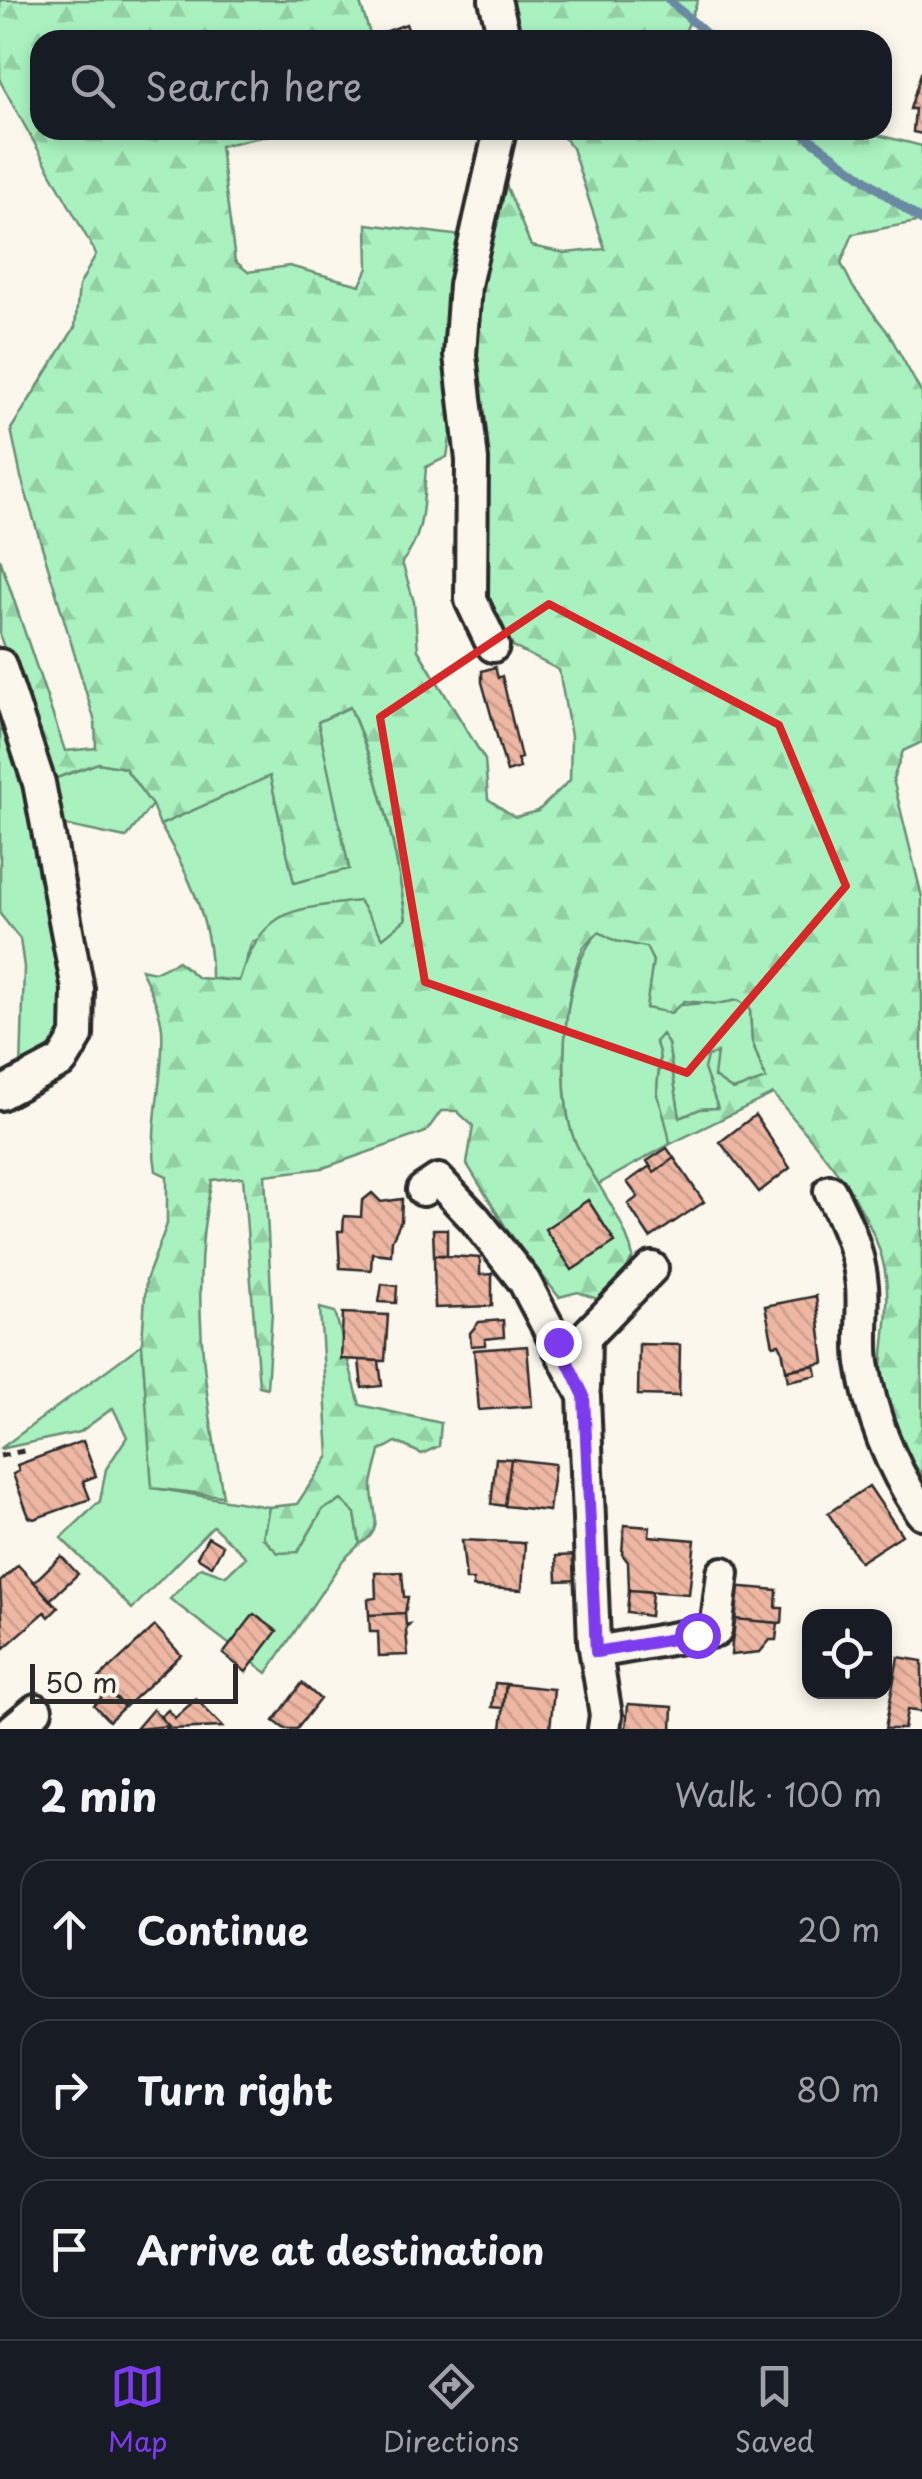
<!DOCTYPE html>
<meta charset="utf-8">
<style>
body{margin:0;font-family:"Playpen Sans",sans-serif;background:#20242c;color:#f1f3f6}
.controls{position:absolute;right:30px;bottom:30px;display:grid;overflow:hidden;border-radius:20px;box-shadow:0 5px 15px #0003}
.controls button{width:90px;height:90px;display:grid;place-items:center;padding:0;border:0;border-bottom:2px solid #363941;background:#171b24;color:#f1f3f6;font:50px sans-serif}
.scale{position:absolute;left:30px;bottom:25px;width:208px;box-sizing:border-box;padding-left:10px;border:5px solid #2b2b2b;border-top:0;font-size:28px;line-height:35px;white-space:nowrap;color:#2b2b2b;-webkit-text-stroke:8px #fbf7ec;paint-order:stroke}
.stop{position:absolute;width:30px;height:30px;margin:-22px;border:8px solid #7c3aed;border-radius:50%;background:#fff}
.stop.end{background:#7c3aed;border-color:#fff;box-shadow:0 2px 10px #0008}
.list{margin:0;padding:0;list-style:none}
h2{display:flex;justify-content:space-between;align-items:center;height:130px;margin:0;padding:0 40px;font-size:42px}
h2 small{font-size:32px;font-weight:400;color:#9ea1a6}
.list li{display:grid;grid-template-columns:65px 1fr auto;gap:30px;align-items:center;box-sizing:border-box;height:140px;margin:0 20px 20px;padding:0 20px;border:2px solid #363941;border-radius:30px}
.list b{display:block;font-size:38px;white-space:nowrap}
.list em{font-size:32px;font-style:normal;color:#9ea1a6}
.icon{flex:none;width:55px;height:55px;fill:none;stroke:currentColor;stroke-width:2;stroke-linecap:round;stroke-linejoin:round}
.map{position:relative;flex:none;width:922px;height:1729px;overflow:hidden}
.search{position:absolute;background:#171b24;box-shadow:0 5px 15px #0003;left:30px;right:30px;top:30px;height:110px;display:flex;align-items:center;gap:25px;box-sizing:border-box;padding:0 35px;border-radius:30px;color:#9ea1a6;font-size:38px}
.sheet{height:610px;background:#171b24}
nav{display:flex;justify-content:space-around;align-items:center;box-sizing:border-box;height:140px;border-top:2px solid #363941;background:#171b24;font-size:28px;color:#9ea1a6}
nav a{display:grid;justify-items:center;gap:5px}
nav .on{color:#7c3aed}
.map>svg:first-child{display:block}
.green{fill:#a9f2bf;stroke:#6a8e75;stroke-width:2.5}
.forest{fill:url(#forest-firs);stroke:#6a8e75;stroke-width:2.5}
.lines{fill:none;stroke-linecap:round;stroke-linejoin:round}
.stream{stroke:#6a89a2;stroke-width:9}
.building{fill:url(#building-back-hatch);stroke:#2b2b2b;stroke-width:2.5}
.street-casing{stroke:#2b2b2b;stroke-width:38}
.path{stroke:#2b2b2b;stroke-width:5;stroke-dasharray:8 8;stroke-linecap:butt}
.street{stroke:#fbf7ec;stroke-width:30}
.route{stroke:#7c3aed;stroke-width:12}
.marked{fill:none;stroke:#d62828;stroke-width:8;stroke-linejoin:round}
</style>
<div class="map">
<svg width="922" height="1729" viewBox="0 0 922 1729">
<defs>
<pattern id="forest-firs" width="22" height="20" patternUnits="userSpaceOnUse" patternTransform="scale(2.5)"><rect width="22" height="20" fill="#a9f2bf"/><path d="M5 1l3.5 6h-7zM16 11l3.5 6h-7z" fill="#92d0a4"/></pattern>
<pattern id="building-back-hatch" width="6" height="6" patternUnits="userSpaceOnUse" patternTransform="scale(2.5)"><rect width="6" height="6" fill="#eeb7a3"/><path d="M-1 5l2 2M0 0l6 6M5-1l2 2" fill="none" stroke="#cc9e8c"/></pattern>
</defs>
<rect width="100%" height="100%" fill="#fbf7ec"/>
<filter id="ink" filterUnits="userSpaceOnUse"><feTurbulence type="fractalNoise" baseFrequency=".01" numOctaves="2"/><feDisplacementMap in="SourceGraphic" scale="20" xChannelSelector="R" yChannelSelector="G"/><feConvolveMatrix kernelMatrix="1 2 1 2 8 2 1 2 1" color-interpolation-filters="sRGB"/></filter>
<g filter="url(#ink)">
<path class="green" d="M0,689L20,743L71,990L59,1053L21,1072L24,967L20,939L0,914Z
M350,707C381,780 395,842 406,920L382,939L359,901L252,942L239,981L211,978C212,922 188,873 160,825L270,775L294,882L349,868L317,722Z
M98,763L125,768L152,805L126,838L54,823L48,781Z
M599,932L616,941L646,946L653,961L647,1008L738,1000L750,1008L752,1041L766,1080L733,1090L714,1077L707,1056L718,1108L700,1109L680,1119L668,1044L660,1050L657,1095L668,1122L670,1144L597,1185C589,1169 577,1152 572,1135C558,1085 560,968 599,932Z
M142,1344L153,1488L269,1507L263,1538L298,1552L323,1509L342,1500L355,1513L360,1544L343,1560L267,1673L170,1599L201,1567L226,1576L246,1557L213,1526L132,1609L61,1538L100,1501L106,1469L127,1437L113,1408L80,1432L0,1449Z"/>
<path class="forest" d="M0,0H359L372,40H40V130H293L220,146L235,261L248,272L289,266L360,285L368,268L367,224L462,236L456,403L447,457L426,467C423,501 425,536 402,562L414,602L418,650L485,760L488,799L515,817L538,811L570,780L571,736L559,670L514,647L487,604L465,355L496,219L500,170L531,246L565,253L605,249L572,148L558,130H858L922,146V221L853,234L841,263L853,287L889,334L922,394V742L903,751L893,779L922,897V1476C905,1450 887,1427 883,1395C877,1352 896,1308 882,1258C863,1194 815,1144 773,1094L670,1144C668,1127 663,1113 658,1097C654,1080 666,1061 655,1042L662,1034L668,1044L680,1118L700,1109L718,1108L704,1069L707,1056L717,1053L714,1077L733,1090L766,1079L752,1041L750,1008L738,1000L716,1004L684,1001L671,1013L646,1008L653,961L646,947L616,941L599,932C594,937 586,942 583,948C563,989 557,1098 574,1139C592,1181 623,1213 633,1257L608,1303L578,1292L559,1297L508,1231L467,1164L473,1126L457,1111H441L426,1132L323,1168L265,1175L272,1312L267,1388L259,1386L243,1177L212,1180C188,1286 205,1391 223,1496L152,1488L142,1344L146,1280L167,1224V1176L156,1171C148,1124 165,1078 162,1029C160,1008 149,988 141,969L155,972L178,961L198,978L239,981C264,907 289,910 359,901L383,938L406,919C395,841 381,780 350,707L318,722L349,869L294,883L270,776L160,825L152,805L125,768L98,763L48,781L0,636V559L65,751L96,748L95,722L21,477L11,429L75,327L79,286L96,254L0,81Z
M501,0H698L682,40H511Z
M320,1308L335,1312L360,1405L441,1423L439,1446L422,1454L396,1442L380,1451C378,1462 373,1474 372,1485C371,1510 387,1529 360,1544L355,1513L341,1500L323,1509L298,1552L278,1553L263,1538L269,1507L297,1504L329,1456Z"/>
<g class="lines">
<path class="stream" d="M669,0L713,40
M798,130L922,221"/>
</g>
<path class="building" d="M406,24L412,40H385L382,33Z
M921,73H922V134L913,132L915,109H910Z
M495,667L498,678L502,676L521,758L517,759L520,768L507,772L482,682V671Z
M755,1115L790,1168L759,1192L720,1142Z
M667,1148L674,1158L654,1172L647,1161Z
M674,1158L704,1202L650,1238L628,1204L638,1197L627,1182L650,1166L654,1172Z
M372,1193L381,1202L402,1199L401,1221L392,1240L391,1255L372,1253L371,1270L340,1268L338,1231H343L344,1216L361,1217L362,1201Z
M588,1200L615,1242L572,1270L545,1229Z
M433,1229H447V1255H434Z
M434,1255L480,1258V1275L492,1274V1306L435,1308Z
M382,1284L397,1286L396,1303L379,1302Z
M816,1296L824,1363L786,1370L782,1350L779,1344L773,1345L765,1306Z
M343,1313L388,1315L385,1361L341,1359Z
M503,1320L504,1337L485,1339V1345L471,1346L470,1333L479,1322Z
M639,1344L680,1345L679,1396L638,1395Z
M527,1346L532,1406L479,1410L474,1350Z
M359,1360L379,1361L382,1386L362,1388Z
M815,1365L817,1375L788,1381L786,1371Z
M83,1441L96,1476L83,1481L90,1499L34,1519L29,1517L13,1474L19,1471L17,1465Z
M496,1458L511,1459L505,1506L491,1504Z
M511,1459L555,1464L549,1511L505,1506Z
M869,1486L902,1535L860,1562L828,1513Z
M624,1525L650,1527L649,1536L695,1540L689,1594L629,1590L628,1562L622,1554Z
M208,1537L223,1546L212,1566L197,1557Z
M462,1540L525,1543L522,1590L473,1587V1580H466Z
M579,1555L580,1580L557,1581L556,1556Z
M61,1556L78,1574L50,1600L34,1582Z
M18,1565L58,1608L49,1617L45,1612L4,1648L0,1582Z
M402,1572L404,1597H408L405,1613L369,1615L368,1599L376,1598L375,1573Z
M731,1586L777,1590L776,1608H783L782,1623L734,1619Z
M629,1590L652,1592L650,1616L627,1613Z
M405,1613L406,1625L410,1624L406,1630L408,1655L379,1656L378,1632H370L369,1615Z
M254,1614L277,1631L246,1672L223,1654Z
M734,1619L778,1623L776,1640H770L760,1652L731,1655Z
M155,1626L181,1655L125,1707L99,1678Z
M898,1657L922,1661V1712L907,1710L904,1729H885Z
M302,1683L320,1699L297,1729H285L274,1721Z
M495,1683L506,1684L503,1708L492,1707Z
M506,1684L554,1689L550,1729H501Z
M108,1691L124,1707L109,1721L94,1705Z
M196,1699L223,1727L165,1729L169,1726L160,1717L168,1710L175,1718Z
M628,1704L673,1707L672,1729H626Z
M153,1709L169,1726L136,1729Z"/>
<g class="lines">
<defs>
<path id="street" d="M495,0L505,40
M493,646L471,600L472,460L460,355L465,285L500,130
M0,665L39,783L78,989L77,1036L62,1061L0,1094
M423,1190L438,1180L475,1219L524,1281L584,1396L594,1642L606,1715L604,1729
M830,1191C846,1221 859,1251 862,1286C864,1311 860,1338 863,1363C871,1417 892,1468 922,1513
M584,1388L585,1337L652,1268
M596,1652L716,1631L723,1573
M13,1729L36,1710"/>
</defs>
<use href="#street" class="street-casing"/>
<path class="path" d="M0,1456L28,1450"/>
<use href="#street" class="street"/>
</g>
</g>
<g class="lines" filter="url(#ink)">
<path class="route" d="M558,1342L584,1396L596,1652L697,1635"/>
</g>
<path class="marked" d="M549,604L779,725L846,886L687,1073L425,982L380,717Z"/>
</svg>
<div class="controls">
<button><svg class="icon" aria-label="locate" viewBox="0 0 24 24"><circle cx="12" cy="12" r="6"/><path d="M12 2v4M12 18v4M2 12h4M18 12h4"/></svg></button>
</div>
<div class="scale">50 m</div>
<div class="stop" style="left:697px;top:1635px"></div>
<div class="stop end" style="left:558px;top:1342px"></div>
<div class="search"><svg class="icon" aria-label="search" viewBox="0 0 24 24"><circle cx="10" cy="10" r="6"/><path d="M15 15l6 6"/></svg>Search here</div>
</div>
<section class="sheet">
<h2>2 min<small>Walk · 100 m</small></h2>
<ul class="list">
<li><svg class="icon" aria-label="ahead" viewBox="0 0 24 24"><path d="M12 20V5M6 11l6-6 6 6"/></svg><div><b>Continue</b></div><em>20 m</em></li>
<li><svg class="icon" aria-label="right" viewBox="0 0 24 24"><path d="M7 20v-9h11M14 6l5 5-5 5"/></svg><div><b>Turn right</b></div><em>80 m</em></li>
<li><svg class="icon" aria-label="arrive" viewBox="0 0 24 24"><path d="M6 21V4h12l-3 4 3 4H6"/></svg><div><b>Arrive at destination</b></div></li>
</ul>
</section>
<nav>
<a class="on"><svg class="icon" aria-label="map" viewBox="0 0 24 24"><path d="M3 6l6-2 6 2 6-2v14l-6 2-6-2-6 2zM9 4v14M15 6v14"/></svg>Map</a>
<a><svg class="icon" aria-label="directions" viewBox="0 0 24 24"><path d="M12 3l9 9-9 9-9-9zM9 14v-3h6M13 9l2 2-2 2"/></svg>Directions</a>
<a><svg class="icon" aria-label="saved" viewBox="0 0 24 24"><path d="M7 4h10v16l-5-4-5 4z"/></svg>Saved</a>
</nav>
